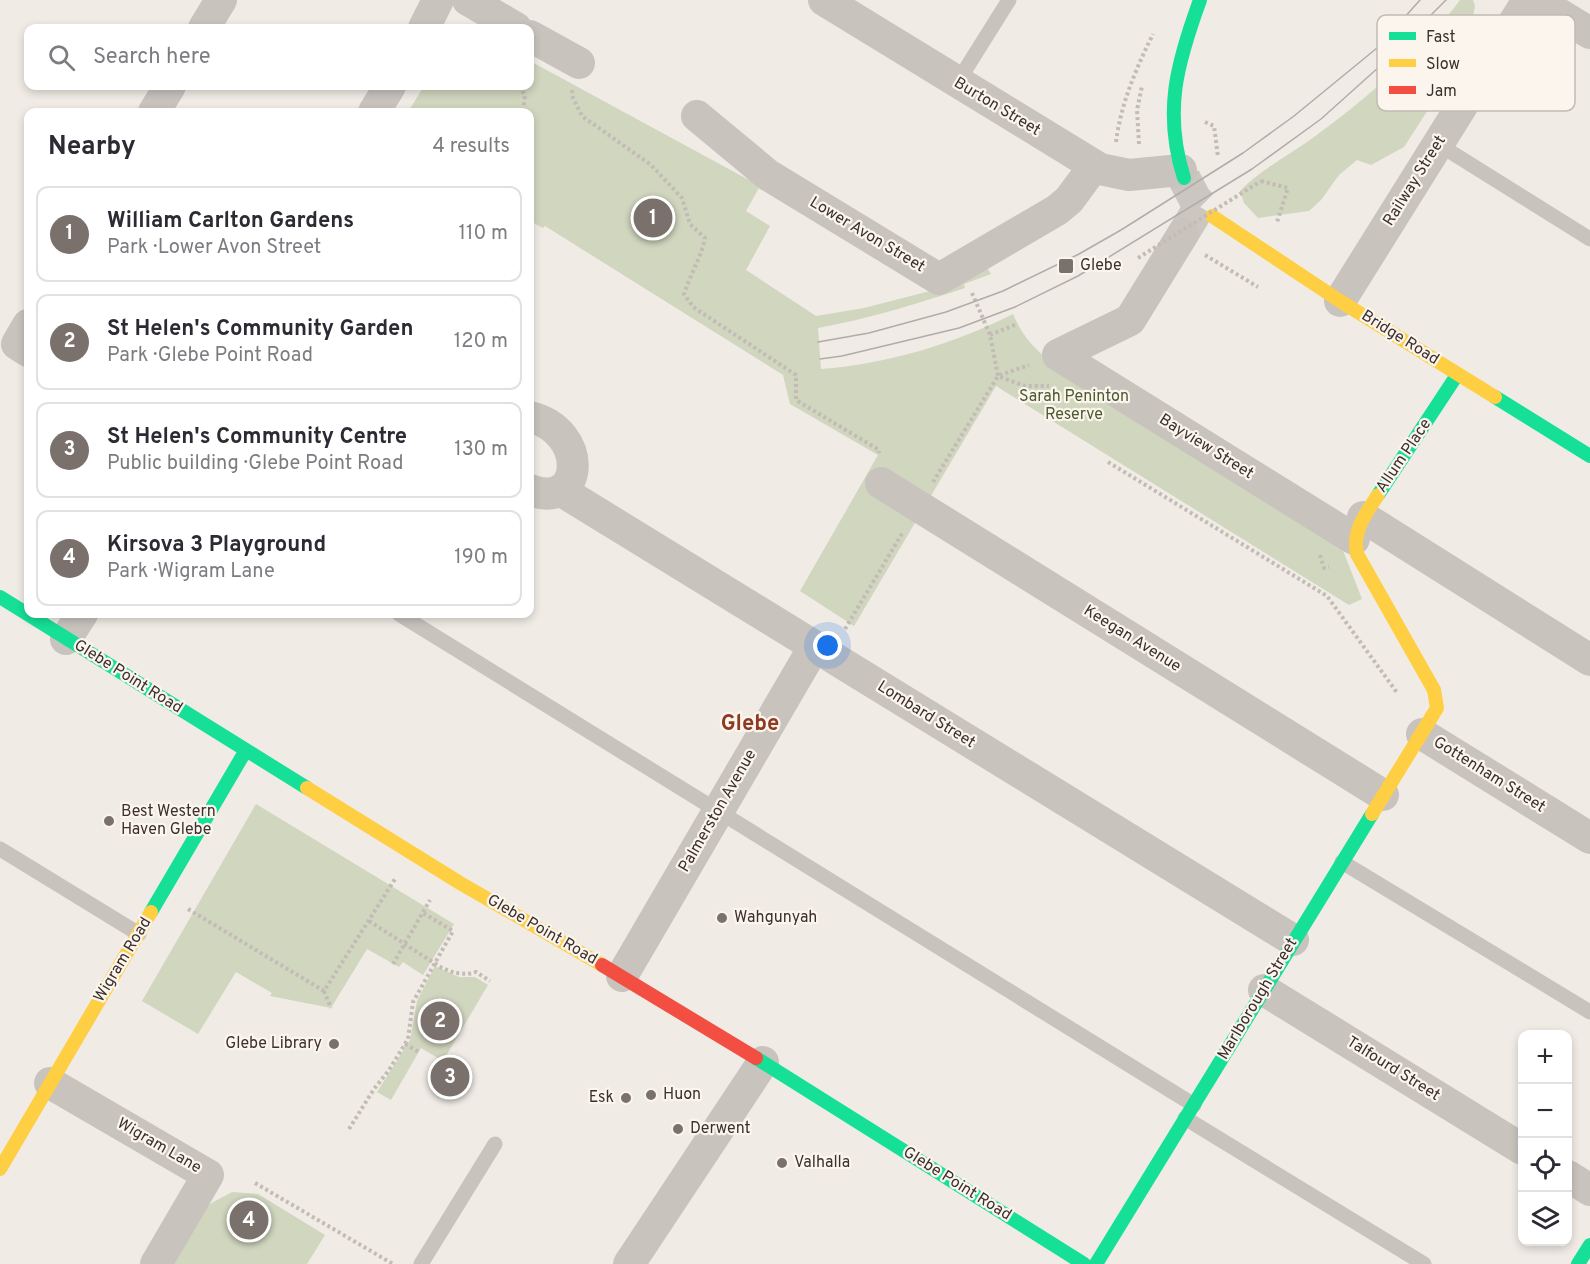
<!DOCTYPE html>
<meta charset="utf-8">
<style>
body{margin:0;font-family:Overpass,sans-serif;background:#f2f2f3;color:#2b2b33}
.controls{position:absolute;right:18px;bottom:18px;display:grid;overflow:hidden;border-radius:12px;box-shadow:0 3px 9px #0003}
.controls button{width:54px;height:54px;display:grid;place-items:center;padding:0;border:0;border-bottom:2px solid #e1e1e2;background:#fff;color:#2b2b33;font:30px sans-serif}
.you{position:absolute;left:828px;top:646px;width:21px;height:21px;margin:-15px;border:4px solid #fff;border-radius:50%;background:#1a73e8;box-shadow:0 0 0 9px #1a73e833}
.badge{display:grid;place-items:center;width:39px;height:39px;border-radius:50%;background:#7a716c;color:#fff;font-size:20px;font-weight:700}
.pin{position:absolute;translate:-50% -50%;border:3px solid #fff;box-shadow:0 2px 6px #0006}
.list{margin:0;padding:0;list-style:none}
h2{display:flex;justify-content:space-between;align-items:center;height:78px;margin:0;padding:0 24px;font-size:26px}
h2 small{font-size:20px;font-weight:400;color:#7c7c81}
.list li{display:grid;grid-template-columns:39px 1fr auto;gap:18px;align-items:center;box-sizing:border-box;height:96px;margin:0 12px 12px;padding:0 12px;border:2px solid #e1e1e2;border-radius:12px}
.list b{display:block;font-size:22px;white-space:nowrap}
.list p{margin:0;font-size:20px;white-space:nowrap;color:#7c7c81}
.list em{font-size:20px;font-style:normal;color:#7c7c81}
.icon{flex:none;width:33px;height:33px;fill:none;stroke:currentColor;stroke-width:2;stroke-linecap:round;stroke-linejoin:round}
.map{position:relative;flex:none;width:1590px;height:1264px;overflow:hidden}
.search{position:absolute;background:#fff;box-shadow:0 3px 9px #0003;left:24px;top:24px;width:510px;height:66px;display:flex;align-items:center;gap:15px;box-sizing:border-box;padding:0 21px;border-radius:12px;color:#7c7c81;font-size:22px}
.panel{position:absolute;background:#fff;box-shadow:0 3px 9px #0003;left:24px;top:108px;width:510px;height:510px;border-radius:12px}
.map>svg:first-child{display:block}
.green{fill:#d1d6bf}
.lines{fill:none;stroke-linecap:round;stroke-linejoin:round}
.street-tunnel{stroke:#ccc6c0;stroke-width:32;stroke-dasharray:32 16;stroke-linecap:butt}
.primary-tunnel{stroke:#ccc6c0;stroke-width:33;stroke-dasharray:33 16;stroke-linecap:butt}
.path{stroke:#c2bbb6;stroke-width:4;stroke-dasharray:3 3;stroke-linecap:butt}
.lane{stroke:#c9c3be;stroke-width:15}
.street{stroke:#c9c3be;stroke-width:32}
.fast{stroke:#16e098;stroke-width:14}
.slow{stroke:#ffcf43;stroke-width:14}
.jam{stroke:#f24e42;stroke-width:14}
.tram{stroke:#b1aca8;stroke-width:1.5}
.path-bridge{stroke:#c2bbb6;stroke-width:4;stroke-dasharray:3 3;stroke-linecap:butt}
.poi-dot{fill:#7a716c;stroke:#fbf5ee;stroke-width:2}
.labels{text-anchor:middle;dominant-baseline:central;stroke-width:4.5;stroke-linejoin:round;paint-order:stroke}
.street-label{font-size:16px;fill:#3b302b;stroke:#fbf5ee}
.poi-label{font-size:16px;fill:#3b302b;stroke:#fbf5ee;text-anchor:start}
.park-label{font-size:16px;fill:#4a5a2e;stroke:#fbf5ee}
.district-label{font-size:22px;font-weight:bold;fill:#8c3b22;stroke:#fbf5ee}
.key{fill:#fbf5ee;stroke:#c1bab4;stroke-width:1.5}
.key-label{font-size:16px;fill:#3b302b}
</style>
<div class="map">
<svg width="1590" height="1264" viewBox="0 0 1590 1264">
<rect width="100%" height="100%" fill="#f0ebe5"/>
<path class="green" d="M1460,0H1473L1475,6L1470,33L1452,73L1404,147L1371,165L1357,160L1339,175L1321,200L1309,211L1258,218L1244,203L1240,191C1261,169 1290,155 1314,137C1364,101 1423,50 1460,0Z
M530,61L760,186L746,211L770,226L746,270L816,316L864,308L938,289L986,266L991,274L964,284L965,288C916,304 868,319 818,328L821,369C887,364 954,344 1013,314C1024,339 1035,349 1055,365L1342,548L1362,599L1349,605L996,386L854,626L800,591L878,455L790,404L783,375L545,226L543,228L530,221V112H408L424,86H530Z
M256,804L454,924L423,975L403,962L399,967L367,949L331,1008L270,996L272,993L236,972L198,1034L142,1001Z
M435,966L459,977H475L488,985L443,1061L421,1048L391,1100L377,1092L410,1040L417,1001Z
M232,1192L258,1194L325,1235L307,1264H174L208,1205Z"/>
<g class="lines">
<path class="street-tunnel" d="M1183,234L1200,206"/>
<path class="primary-tunnel" d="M1184,178L1195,199L1212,216"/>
<path class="path" d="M519,86L525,95L523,112
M572,90L573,98L582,116L651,165L682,198L690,224L705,238C701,258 690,275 684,294L693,307L796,375V400L879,450V453
M1205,122L1214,126L1218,157
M1116,142C1121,103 1136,69 1153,34
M1139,144L1137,110L1142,86
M1261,181L1288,188L1277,222
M1205,255L1258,287
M972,293L990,335L998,376L1025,386H1049
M990,335L1017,324
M1108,462L1327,596L1398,694
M933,482L998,376L1029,365
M1320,555L1324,568L1329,567
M845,629L903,532
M188,909L324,991L395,879
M369,921L442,968L455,973L468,974L476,972L490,981
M393,964L430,900
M324,991L331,1008
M405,1044L419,1052
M349,1129L374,1089L389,1070L408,1039L413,1002L453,931L423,913
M255,1183L393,1264"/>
<path class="lane" d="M957,83L1009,0
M1438,144L1590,239
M399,614L1194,1105
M0,849L139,934
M1342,862L1590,1012
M1185,1118L1424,1264
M421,1264L495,1144"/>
<path class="street" d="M468,0L516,28
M824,0L1100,169L1129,175L1181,170
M1536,0L1590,33
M204,28L221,0
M424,28L438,0
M530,36L579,63
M154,112L170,86
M374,112L390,86
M697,116L768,175L939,279L1057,210L1069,200L1094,166
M1340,301L1528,0
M28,325L17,344L28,351
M1058,355L1354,539
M1058,355L1130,320L1183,234
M530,417C589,431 585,511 530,490
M881,483L1383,795
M560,490L1293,940
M1363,517L1590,660
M66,639L82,614
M1422,734L1590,838
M622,976L814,647
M1264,990L1522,1149
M50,1083L208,1175L156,1264
M1568,1176L1590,1190
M629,1264L763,1062"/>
<path class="fast" d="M1184,178C1163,112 1177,63 1200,0
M1495,397L1590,456
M1378,495L1457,375
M0,597L307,788
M151,912L246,750
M756,1058L1084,1264
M1096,1264L1372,814
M1578,1264L1590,1245"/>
<path class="slow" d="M1212,216L1340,301L1495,397
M307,788L460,883L602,965
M1372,814L1437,708L1434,690L1357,554C1352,531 1366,513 1378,495
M0,1169L151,912"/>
<path class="jam" d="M602,965L756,1058"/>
<path class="tram" d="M818,342L869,333L946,312L1003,291L1079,254L1121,230L1243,153L1294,116L1377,48L1420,0
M820,359L842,356L959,328L1015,307L1078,276L1252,169L1321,119L1379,67L1446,0"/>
<path class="path-bridge" d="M1138,258L1261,181"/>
</g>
<g class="poi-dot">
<rect x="1058" y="258" width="16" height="16" rx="3"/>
<circle cx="109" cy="821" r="6"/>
<circle cx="722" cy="918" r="6"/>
<circle cx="334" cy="1044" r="6"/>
<circle cx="651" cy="1095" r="6"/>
<circle cx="626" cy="1098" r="6"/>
<circle cx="678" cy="1129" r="6"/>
<circle cx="782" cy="1163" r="6"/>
</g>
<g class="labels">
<g class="street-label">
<text transform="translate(997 107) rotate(31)">Burton Street</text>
<text transform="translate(1415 181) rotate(-58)">Railway Street</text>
<text transform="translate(867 235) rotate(31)">Lower Avon Street</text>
<text transform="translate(1400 338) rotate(32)">Bridge Road</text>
<text transform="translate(1206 447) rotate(32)">Bayview Street</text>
<text transform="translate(1404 456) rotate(-56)">Allum Place</text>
<text transform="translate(1132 639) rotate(32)">Keegan Avenue</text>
<text transform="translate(128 677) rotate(32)">Glebe Point Road</text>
<text transform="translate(926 715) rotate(32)">Lombard Street</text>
<text transform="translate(1489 775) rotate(32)">Gottenham Street</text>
<text transform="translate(718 811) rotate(-60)">Palmerston Avenue</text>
<text transform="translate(542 930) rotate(30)">Glebe Point Road</text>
<text transform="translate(123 960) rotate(-59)">Wigram Road</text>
<text transform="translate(1258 999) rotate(-59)">Marlborough Street</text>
<text transform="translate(1393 1069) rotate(32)">Talfourd Street</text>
<text transform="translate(159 1146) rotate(30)">Wigram Lane</text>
<text transform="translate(957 1184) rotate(32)">Glebe Point Road</text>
</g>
<g class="poi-label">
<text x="1080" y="266">Glebe</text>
<text x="121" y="812">Best Western<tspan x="121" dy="18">Haven Glebe</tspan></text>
<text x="734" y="918">Wahgunyah</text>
<text x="322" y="1044" text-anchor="end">Glebe Library</text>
<text x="663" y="1095">Huon</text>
<text x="614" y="1098" text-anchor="end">Esk</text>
<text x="690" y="1129">Derwent</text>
<text x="794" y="1163">Valhalla</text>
</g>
<g class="park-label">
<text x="1074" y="397">Sarah Peninton<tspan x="1074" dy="18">Reserve</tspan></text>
</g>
<g class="district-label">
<text x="750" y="724">Glebe</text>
</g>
</g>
<rect x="1377" y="15" width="198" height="96" rx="9" class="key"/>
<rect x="1389" y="32" width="27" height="8" fill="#16e098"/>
<rect x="1389" y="59" width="27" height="8" fill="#ffcf43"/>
<rect x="1389" y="86" width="27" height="8" fill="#f24e42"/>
<g class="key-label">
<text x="1426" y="42">Fast</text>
<text x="1426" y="69">Slow</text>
<text x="1426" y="96">Jam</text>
</g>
</svg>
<div class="controls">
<button>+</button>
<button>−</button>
<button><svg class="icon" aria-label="locate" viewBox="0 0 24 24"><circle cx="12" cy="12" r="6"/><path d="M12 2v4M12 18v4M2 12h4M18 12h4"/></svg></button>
<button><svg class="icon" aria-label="layers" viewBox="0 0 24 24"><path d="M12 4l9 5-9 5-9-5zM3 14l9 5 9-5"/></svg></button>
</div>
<div class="you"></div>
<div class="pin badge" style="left:653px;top:218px">1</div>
<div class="pin badge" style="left:440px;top:1021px">2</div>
<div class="pin badge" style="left:450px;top:1077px">3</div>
<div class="pin badge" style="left:249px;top:1220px">4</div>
<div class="search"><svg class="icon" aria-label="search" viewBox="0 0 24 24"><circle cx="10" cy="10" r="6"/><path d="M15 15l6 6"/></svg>Search here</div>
<section class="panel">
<h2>Nearby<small>4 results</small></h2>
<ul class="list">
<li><span class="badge">1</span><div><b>William Carlton Gardens</b><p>Park · Lower Avon Street</p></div><em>110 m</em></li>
<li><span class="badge">2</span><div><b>St Helen's Community Garden</b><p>Park · Glebe Point Road</p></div><em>120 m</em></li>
<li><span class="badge">3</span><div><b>St Helen's Community Centre</b><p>Public building · Glebe Point Road</p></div><em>130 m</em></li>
<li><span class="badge">4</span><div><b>Kirsova 3 Playground</b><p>Park · Wigram Lane</p></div><em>190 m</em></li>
</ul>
</section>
</div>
